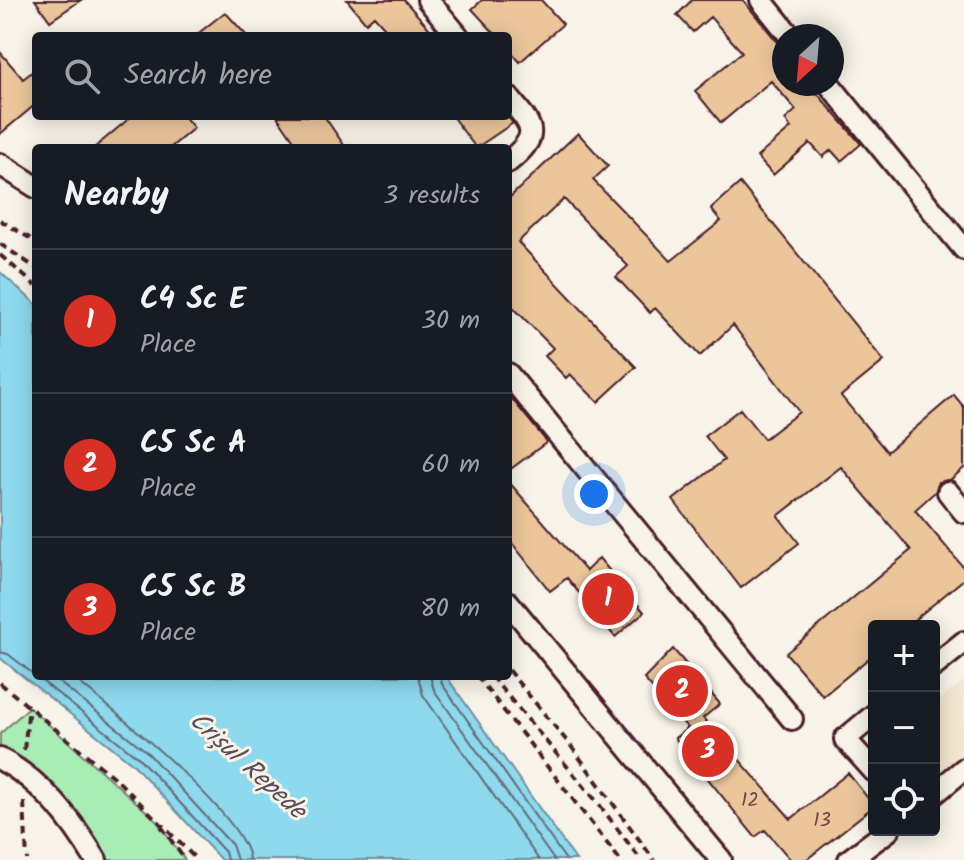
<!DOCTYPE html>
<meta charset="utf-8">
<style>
body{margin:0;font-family:Kalam,sans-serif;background:#242831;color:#f1f3f6}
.controls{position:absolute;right:24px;bottom:24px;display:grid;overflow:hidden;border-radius:8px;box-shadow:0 4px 20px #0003}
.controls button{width:72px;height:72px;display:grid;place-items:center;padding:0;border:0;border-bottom:2px solid #363941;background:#171b24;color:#f1f3f6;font:40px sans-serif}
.compass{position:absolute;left:772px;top:24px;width:72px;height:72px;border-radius:50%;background:#171b24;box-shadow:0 4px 20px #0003;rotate:206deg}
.you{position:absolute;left:594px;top:494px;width:28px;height:28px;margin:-20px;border:6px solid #fff;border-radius:50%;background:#1a73e8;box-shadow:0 0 0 12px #1a73e833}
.badge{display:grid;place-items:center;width:52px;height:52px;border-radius:50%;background:#d93025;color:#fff;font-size:26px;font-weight:700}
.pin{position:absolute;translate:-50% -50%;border:4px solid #fff;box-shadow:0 2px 8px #0006}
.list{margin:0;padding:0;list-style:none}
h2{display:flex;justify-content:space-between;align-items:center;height:104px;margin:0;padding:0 32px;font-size:34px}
h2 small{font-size:26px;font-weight:400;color:#9ea1a6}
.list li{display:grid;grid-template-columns:52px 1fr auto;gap:24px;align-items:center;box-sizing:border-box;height:144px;padding:0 32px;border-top:2px solid #363941}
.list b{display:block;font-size:30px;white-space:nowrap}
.list p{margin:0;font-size:26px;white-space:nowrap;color:#9ea1a6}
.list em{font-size:26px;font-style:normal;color:#9ea1a6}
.icon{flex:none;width:44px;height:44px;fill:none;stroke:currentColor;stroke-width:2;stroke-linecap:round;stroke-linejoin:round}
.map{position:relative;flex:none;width:964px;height:860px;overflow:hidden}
.search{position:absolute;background:#171b24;box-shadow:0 4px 20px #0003;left:32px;top:32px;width:480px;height:88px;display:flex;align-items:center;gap:20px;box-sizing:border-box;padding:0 28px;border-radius:8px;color:#9ea1a6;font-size:30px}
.panel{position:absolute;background:#171b24;box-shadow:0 4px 20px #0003;left:32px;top:144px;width:480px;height:536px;border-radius:8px}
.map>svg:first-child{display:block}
.built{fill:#f3e6d1}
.green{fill:#a8ecb6;stroke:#798670;stroke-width:2}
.water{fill:#8dd9ed;stroke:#728f9f;stroke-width:2}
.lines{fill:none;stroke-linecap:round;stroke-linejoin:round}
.shore{stroke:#656979;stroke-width:2}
.building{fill:#ebc69b;stroke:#4a1f2b;stroke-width:2}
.minor-casing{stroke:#4a1f2b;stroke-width:26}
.path{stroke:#4a1f2b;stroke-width:4;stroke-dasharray:8 6;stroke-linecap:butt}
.minor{stroke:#f7f3e8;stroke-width:20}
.labels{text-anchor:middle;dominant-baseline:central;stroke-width:6;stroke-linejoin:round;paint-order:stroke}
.number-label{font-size:20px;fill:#724947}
.water-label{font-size:26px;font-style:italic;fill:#5b4e5c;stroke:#f7f3e8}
</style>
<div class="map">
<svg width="964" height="860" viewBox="0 0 964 860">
<rect width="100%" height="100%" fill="#f7f3e8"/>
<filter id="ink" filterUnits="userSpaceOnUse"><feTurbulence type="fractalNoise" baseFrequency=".0125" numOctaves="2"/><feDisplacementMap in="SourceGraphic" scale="16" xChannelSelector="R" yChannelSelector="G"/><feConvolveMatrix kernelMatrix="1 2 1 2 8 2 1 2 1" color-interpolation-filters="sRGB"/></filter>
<g filter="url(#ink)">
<path class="built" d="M964,680V757L934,780V705Z"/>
<path class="green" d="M29,707L155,819L185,860H96L0,759V734Z"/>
<path class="water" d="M0,272L36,304V676H446L576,860H221L133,764L0,658Z"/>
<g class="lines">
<path class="shore" d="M0,652L8,654L139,758L225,852L227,860
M51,676L146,751L232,845L237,860
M71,676C107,705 247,817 249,860
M418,676L423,695L539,860
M430,676L434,690L554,860
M440,676L442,684L566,860"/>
</g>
<path class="building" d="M35,0H81L50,21Z
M347,0H404L436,36H392L374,16L366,23Z
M482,0H541L563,24L520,62L508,48V36H497L472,9Z
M692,0H743L784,50V84H809L861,144L841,161L831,150L823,157L810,143L773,175L757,157L791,128L785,120L796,110L771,81L721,123L695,91L742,52L710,17L693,32L677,15Z
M225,12L247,36H195Z
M0,52L23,79L36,69V104L0,134Z
M132,116H184L194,128L170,148H94Z
M277,116H324L346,148H299Z
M452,116H507L513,123L476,148Z
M578,133L608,166L593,180L671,261L721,221L711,209L740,183L884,361L841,396L887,452L954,395L964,407V468L950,480L939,482L935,492L915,510L964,568V579L907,626H874V654L823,696L786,653L911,550L841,467L778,516L799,543L741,588L673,500L724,460L705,436L740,409L764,439L799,412L733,325L700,356L655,308L650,313L616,277L628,266L564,199L518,242L636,367L598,402L570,374L566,378L545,356L553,348L508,302V199Z
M508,394L547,442L508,471Z
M508,481L586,571L599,558L644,612L615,637L567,578L550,591L508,538Z
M673,649L720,704L703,718L791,819L848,773L874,806L806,860H791L765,830L755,837L675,738L688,728L644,679Z"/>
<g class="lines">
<defs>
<path id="minor" d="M428,0L458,36
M761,0L790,36
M829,84L964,249
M508,97C533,127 542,134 508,162
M0,164L36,187
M508,374L792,719
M948,492L964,512
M508,602L721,860
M934,666L964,642
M874,715L845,739L874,771
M0,759C42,781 72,820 96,860
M934,794L964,769
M849,860L889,830"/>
</defs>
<use href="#minor" class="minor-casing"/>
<path class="path" d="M0,220L36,242
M0,244L36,268
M0,255L36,286
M508,670L571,746L654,860
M477,676L620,860
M491,676L598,803L641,860
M0,683L118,781L197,860
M24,750L29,707
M24,802L27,860
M161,826L185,860"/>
<use href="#minor" class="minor"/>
</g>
</g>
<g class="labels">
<g class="number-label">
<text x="750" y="801">12</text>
<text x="822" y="821">13</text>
</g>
<g class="water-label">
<text transform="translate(247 766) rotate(42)">Crișul Repede</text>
</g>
</g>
</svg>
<div class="controls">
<button>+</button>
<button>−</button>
<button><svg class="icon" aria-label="locate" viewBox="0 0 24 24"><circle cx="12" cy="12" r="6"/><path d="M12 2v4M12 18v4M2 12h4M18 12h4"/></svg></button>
</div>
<svg class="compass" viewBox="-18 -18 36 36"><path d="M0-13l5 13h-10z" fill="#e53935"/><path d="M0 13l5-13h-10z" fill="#9ea1a6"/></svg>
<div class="you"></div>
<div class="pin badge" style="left:608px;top:599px">1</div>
<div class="pin badge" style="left:682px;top:691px">2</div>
<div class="pin badge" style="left:708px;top:751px">3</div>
<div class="search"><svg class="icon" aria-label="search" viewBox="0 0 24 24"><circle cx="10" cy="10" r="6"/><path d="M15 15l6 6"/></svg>Search here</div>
<section class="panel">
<h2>Nearby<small>3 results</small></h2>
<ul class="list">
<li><span class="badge">1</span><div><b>C4 Sc E</b><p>Place</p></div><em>30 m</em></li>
<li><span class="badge">2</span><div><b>C5 Sc A</b><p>Place</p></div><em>60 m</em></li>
<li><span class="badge">3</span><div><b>C5 Sc B</b><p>Place</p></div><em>80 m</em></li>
</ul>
</section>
</div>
